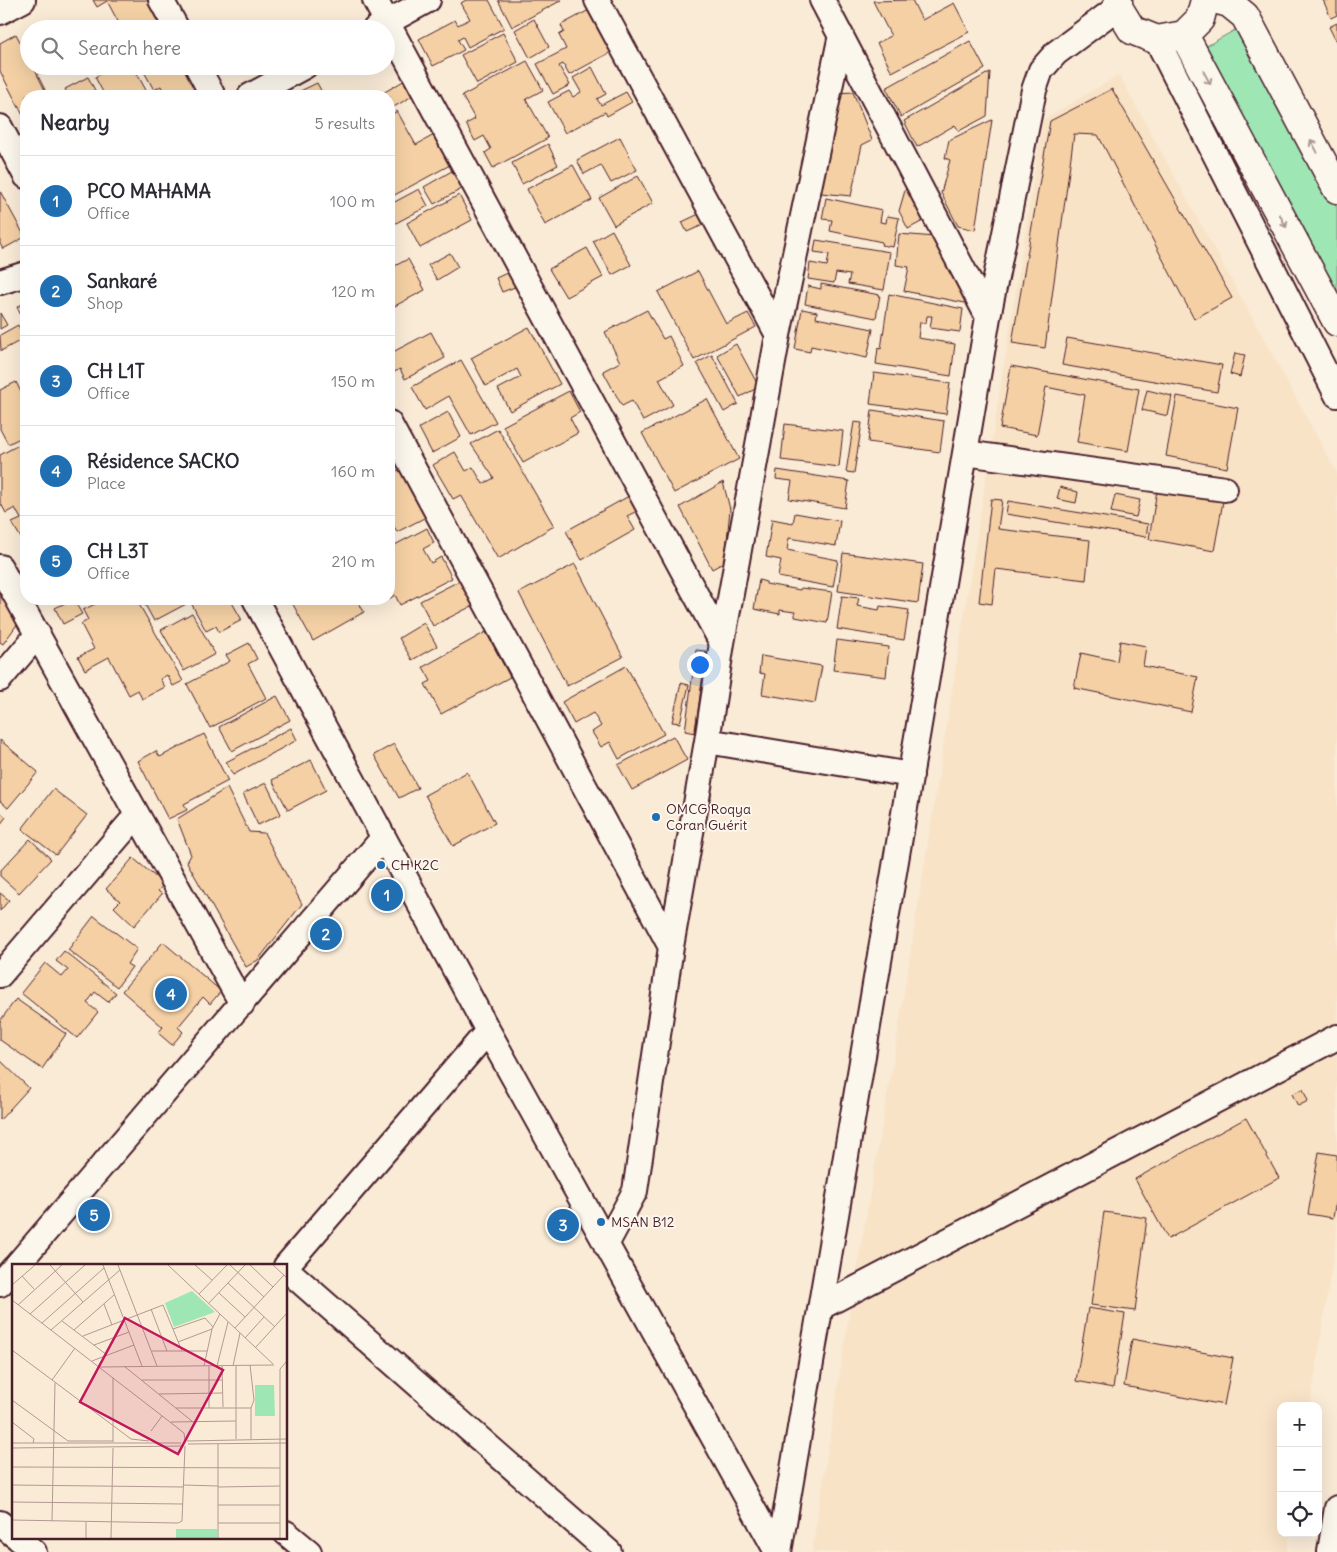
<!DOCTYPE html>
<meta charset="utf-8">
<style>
body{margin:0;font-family:Delius,sans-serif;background:#f7f7f7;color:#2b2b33}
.controls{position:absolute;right:15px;bottom:15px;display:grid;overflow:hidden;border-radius:10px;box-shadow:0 5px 20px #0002}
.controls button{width:45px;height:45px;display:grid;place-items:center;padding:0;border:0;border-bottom:1px solid #e1e1e2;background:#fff;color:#2b2b33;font:25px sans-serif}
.you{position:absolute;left:699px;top:664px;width:18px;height:18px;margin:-12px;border:4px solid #fff;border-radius:50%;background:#1a73e8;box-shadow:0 0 0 8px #1a73e833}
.badge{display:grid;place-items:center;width:32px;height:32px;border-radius:50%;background:#1f6fb2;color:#fff;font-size:16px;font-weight:700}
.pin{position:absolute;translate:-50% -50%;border:2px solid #fff;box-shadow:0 1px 5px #0006}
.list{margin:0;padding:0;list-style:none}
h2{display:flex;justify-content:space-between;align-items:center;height:65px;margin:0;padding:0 20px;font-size:21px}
h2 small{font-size:16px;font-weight:400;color:#7c7c81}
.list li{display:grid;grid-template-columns:32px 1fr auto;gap:15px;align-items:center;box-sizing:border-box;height:90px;padding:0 20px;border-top:1px solid #e1e1e2}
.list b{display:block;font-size:19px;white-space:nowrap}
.list p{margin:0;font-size:16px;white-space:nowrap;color:#7c7c81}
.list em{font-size:16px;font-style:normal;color:#7c7c81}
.icon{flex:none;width:28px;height:28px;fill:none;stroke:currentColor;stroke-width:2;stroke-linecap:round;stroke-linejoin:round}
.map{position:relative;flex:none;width:1337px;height:1552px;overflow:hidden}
.search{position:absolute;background:#fff;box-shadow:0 5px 20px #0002;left:20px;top:20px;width:375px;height:55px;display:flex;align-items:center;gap:12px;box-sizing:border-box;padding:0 18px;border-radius:28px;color:#7c7c81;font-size:19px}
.panel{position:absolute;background:#fff;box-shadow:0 5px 20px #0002;left:20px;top:90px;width:375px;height:515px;border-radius:20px}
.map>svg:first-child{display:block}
.built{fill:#f8e3c7}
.green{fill:#9ee7b5;stroke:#748370}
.building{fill:#f4d0a4;stroke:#4a1f2b}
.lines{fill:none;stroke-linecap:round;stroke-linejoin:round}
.minor-casing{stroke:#4a1f2b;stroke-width:28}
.secondary-casing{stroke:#4a1f2b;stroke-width:31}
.minor{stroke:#fbf7ec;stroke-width:24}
.secondary{stroke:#fbf7ec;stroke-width:28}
.oneway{stroke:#ab9695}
.poi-dot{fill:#1f6fb2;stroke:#fbf7ec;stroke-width:2}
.labels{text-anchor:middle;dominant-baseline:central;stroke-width:4;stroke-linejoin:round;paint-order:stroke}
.poi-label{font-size:14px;fill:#4a1f2b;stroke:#fbf7ec;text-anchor:start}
.inset-road{fill:none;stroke:#b39992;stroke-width:1}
.view{fill:#c2185b;fill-opacity:0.15;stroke:#c2185b;stroke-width:2.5}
.inset-edge{fill:none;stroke:#4a1f2b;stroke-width:2.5}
</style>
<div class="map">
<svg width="1337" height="1552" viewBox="0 0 1337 1552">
<rect width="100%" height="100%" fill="#f9ebd6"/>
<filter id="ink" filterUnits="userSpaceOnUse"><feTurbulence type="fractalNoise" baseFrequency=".02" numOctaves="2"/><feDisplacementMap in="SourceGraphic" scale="10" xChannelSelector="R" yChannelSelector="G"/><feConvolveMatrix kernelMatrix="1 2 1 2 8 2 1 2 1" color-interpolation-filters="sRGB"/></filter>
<g filter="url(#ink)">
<path class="built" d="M1119,75L1337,473V1233L1310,1406H1281V1533H1290L1287,1552H812L848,1321L895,1050L1043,120Z"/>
<path class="green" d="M1242,26L1337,207V301L1203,48Z"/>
<path class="building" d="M93,0H147L163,29H122L107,1L97,7Z
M466,0H489L504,28L468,47L463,37L458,40L464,50L433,66L419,39L455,20L458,25L470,19L461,3Z
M498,0H562L512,27Z
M912,0L922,20L954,3L969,32L892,72L877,43L891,36L873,1Z
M1323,0H1337V15L1331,18Z
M591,9L613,51L569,75L563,64L559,66L570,85L553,94L537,64L566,49L559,35L564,32L561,25Z
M534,19L549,47L530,58L515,30Z
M1337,23V43L1329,27Z
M503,33L518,62L477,84L461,55Z
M16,34L29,59V66H33L48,96H26V121L0,71V43Z
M970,41L985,69L901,117L886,88Z
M527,61L543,90L526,99L548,138L493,168L485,153L491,149L484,136L475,141L466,124L475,119L462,96Z
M115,66H133L149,96H105L95,77Z
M141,66H183L199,96H165L161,86L154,90Z
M592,67L606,94L597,99L601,105L626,92L632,102L607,116L605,112L565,133L548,102L569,91L573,97L581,92L573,78Z
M990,72L987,116L959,131L955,125L917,147L904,121Z
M88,77L98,96H69L65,89Z
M405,80L414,95L392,108L389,96H385L383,93Z
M317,83L324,96H290Z
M1112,89L1232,298L1194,319L1098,135L1074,134L1045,348L1012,343L1050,121Z
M853,92L872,140L862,145L851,196L821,193L836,93Z
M397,111L416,145L434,135L450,165L389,198V116Z
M992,120L975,230L958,226L941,193L950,160L945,158L949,140Z
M620,137L637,170L611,183L601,165L584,174L577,160Z
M548,144L558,165L522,184L512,163Z
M573,165L592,200L545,225L527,189Z
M457,168L467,186L434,204L424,187Z
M638,176L653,203L614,225L599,198Z
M906,187L923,221L908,229L899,211Z
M419,189L428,206L394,224L389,214V205Z
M0,191L25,237L3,249L0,244Z
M459,195L472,220L420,248L407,223Z
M826,198L882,210L880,222L886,223L887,216L899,218L893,247L881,245L882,242L830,231L832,220L822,219Z
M699,214L703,225L687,232L682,222Z
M612,230L631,265L612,275L593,241Z
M899,234L935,237L967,298L965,303L904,291L909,267L896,265Z
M816,240L890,252L884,290L848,284L850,275L836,273L834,283L808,279L810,263L827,266L829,254L814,252Z
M587,248L603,277L566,297L549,269Z
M450,253L458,267L437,280L428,265Z
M408,259L425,290L389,309V269Z
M698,271L726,324L748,313L756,327L694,360L658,292Z
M509,272L515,287L502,292L496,278Z
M821,284L880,295L876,318L805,304L808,286L821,289Z
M889,294L963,309L960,332L930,328L932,316H927L926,323L920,322L918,338L955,344L951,376L876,364L878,348L881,349Z
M26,302V321L24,322L17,307Z
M802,309L817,312L816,318L873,329L867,358L811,346L810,352L795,349Z
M647,310L663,339L669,336L684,366L659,379L673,405L643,421L632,401L622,406L603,371L620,362L605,332Z
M0,313L7,325L0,329Z
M18,325L25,338L1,351L0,335Z
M529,327L560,384L510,411L498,389L521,377L517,369L486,386L471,358Z
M431,332L445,358L405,379L400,369L389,375V354Z
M1067,338L1222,365L1217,392L1062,365Z
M736,344L759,387L740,397L717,355Z
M1235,353L1245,355L1240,377L1230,374Z
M712,355L738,404L724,412L697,363Z
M461,360L496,422L471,435L449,396L425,410L412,387Z
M1011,366L1139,389L1128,451L1077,442L1085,395L1046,387L1037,435L1000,428Z
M874,373L950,383L946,414L870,404Z
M16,382L26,402V435L8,444L0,429V390Z
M1147,390L1172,396L1168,416L1142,410Z
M569,391L580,412L570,418L578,433L523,463L503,426Z
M1177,396L1238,408L1227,468L1166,456Z
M707,399L739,459L674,493L642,433Z
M872,410L944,421L940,452L868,442Z
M448,412L461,437L432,453L419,428Z
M854,422L862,423L854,473L846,472Z
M785,424L843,431L839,467L781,460Z
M498,429L554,526L498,559L461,495L453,499L433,465L455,452L466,471L473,467L483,484L494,478L471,444Z
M26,441V535L21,538L12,523L21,519L15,508L6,513L0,502V455Z
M402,468L428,516L397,532L389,517V475Z
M777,470L849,481L845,508L789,499L792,481L776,479Z
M723,482L730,509L725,562L712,569L680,507Z
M1158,484L1224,496L1214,551L1149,539Z
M1060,487L1078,492L1076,503L1057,499Z
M1115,495L1140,500L1136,517L1111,512Z
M629,496L637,511L627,516L635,530L582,560L566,531Z
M991,499L1002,500L998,529L1090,540L1086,580L996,569L992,604L979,602Z
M1008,501L1148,524L1146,537L1006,514Z
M795,513L840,521L836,546L789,538L787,550L838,560L833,587L778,577L781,560L766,557L772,519L793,523Z
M427,528L434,543L423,549L431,563L441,557L452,578L400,605L395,595L389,599V548Z
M843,553L923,564L918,603L838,591Z
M575,564L623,657L567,686L519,593Z
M0,579L21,619L3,644L0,642Z
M461,580L474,605L433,626L420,601Z
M759,580L766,582V584L800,590L801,588L832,592L827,623L795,617V612L780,610V614L754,609Z
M842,596L859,598L857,606L879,610L880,606L909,610L904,640L837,629Z
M73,599L82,614L63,624L55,608Z
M105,599H136L183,681L173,686L167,675L160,679L165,687L142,699L138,690L129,695L109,657L85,670L78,657L94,649L81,624L88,620L83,610Z
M142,599H230L242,620L219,632L216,626L206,631L189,599L185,601L186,604L154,621Z
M290,599H357L364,612L313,641Z
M192,613L215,654L184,671L161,630Z
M424,623L437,646L412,660L399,638Z
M486,632L510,677L441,714L425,684L431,681L423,667Z
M837,640L889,647L886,677L833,670Z
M1120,641L1146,646L1143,666L1198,677L1191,712L1074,688L1081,653L1117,661Z
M249,643L257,659L248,664L266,698L210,728L187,684L230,661L226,655Z
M696,650L706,651L695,733L685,731Z
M761,656L822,666L815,703L762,694L765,674L759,673Z
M626,666L664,734L619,759L610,742L601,747L592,732L601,726L593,713L574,724L562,702Z
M681,683L689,685L680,723L672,722Z
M277,696L290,720L232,751L219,727Z
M291,728L297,740L233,775L226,762Z
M204,734L228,781L184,804L187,810L168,819L138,761L156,751L160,757Z
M673,736L687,760L632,790L618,765Z
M0,740L38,772L8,808L0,801Z
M394,744L418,788L399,798L374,755Z
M311,760L326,790L288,810L272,780Z
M467,772L495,823L453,846L425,795Z
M266,783L281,814L258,825L243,794Z
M227,788L249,832L264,833L302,904L258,960L246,967L187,862L191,855L177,819Z
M53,789L87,815L56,855L22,829Z
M0,812L6,817L0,825Z
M30,839L51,859L19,893L0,876V871Z
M133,858L164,884L158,891L162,894L134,926L114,907L120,901L106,889Z
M0,893L9,900L0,911Z
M94,916L137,949L127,964L132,967L117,987L68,950Z
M163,942L221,991L210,1004L203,997L178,1027L183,1032L172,1045L158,1033L163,1027L122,991Z
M64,951L116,993L108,1002L95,992L87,1003L98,1012L77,1038L21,993L45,963L62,977L68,970L56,961Z
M16,999L66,1034L42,1069L0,1040V1021Z
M0,1060L29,1088L0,1120Z
M1303,1089L1308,1101L1298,1106L1292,1094Z
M1246,1118L1279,1178L1168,1239L1135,1179Z
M1319,1152L1337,1155V1193L1333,1218L1308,1214Z
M1104,1212L1147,1218L1135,1311L1091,1305Z
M1088,1308L1125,1314L1113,1388L1076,1381Z
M1132,1339L1233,1358L1224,1405L1124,1386Z"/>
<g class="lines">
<defs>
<path id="minor" d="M161,0L177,29
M375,0L722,643
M597,0L778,335
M822,0L988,317
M0,12L23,0
M375,29L428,0
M1157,40L1337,395
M197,66L213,96
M250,96L305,66
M0,127L26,176
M0,282L26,274
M389,423L671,947
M965,453L1225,489
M0,567L242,1004
M255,599L488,1031L777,1552
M0,679L38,634
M707,741L911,775
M0,975L136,816
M606,1245L635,1191L671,947L707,741L722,643L778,335L841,35
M16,1266L383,838
M286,1266L488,1031
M286,1269L609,1552
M0,1284L14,1268
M821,1307L1337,1037
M0,1523L14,1535
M286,1533L309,1552
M18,1538L34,1552
M779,1552L988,317L1034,90L1041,70L1056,53L1118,7
M1330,1552L1337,1508"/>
<path id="secondary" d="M1118,0V7L1132,30L1157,40L1184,35L1200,19L1205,0
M1218,0L1229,3L1245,16L1337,189
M1184,35L1337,322"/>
</defs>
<use href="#minor" class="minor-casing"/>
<use href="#secondary" class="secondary-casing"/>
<use href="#minor" class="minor"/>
<use href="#secondary" class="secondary"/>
</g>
<defs><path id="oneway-shaft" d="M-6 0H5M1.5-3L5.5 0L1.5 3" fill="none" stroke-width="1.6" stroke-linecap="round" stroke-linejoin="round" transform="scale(1.25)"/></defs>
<g class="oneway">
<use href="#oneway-shaft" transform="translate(1207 78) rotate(62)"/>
<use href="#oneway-shaft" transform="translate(1314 146) rotate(-118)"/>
<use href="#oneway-shaft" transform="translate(1283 221) rotate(62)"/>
</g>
</g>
<g class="poi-dot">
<circle cx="656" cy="817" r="5"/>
<circle cx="381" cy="865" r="5"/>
<circle cx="601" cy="1222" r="5"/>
</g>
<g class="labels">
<g class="poi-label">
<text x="666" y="809">OMCG Roqya<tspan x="666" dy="16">Coran Guérit</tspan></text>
<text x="391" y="865">CH K2C</text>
<text x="611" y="1222">MSAN B12</text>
</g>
</g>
<g transform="translate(12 1264)">
<rect width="275" height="275" fill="#f9ebd6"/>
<path d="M180,27L203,48L162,63L153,39ZM243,121H262L263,152H243ZM164,265H205V274H164Z" fill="#9ee7b5"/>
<path class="inset-road" d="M38,1L71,38M91,1L130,102M106,1L145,102M156,1L261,100M183,1L200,16M218,1L252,33M238,1L261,23M261,1L275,14M10,12L22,25M216,19L263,63M0,21L23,1M207,29L233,53M187,30L215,1M0,36L158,158L172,169L173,176M197,39L233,1M92,40L100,61M6,41L50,1M139,45L155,87M18,50L73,1M50,57L95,91M30,59L92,4M223,64L272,11M161,65L193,54L201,63M39,66L108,6M62,66L102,31M71,72L151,41L170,87M233,74L252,53M166,78L200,65M82,81L117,68M243,84L275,49M0,86L119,175L137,177M140,87H195M80,97L122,81M238,101L242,136L239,144M112,102L181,158M192,102L200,65L208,50M197,102V144M205,102L216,58M210,102L211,143M221,102L228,69M88,103L262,101M40,116L63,84M130,116H210M147,130L210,129M0,136L56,177H101M164,144H239V175M0,158L22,175L21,179M159,158L224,157M139,167L150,152M224,175V101M175,177L275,175M101,178V114M0,179H169M176,180L275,179M206,180V274M0,184L171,182M0,203L268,204M0,221L171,223M171,221L206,222M206,223L268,222M0,238L171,240M206,241H268M0,256L166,259L170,257L173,182M40,257L43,119M74,258V274M206,259H268M99,274L101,184M268,274V105L275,97"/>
<path class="view" d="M113,54L211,106L166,190L68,138Z"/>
<rect width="275" height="275" class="inset-edge"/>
</g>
</svg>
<div class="controls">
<button>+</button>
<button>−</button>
<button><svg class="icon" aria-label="locate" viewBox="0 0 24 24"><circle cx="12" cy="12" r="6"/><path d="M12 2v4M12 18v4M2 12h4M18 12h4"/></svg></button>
</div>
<div class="you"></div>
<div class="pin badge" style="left:387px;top:895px">1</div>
<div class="pin badge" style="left:326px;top:934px">2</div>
<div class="pin badge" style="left:563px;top:1225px">3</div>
<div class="pin badge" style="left:171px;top:994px">4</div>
<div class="pin badge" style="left:94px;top:1215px">5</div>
<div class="search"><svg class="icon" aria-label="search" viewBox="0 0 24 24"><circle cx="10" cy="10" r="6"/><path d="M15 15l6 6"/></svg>Search here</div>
<section class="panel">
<h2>Nearby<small>5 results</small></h2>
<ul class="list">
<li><span class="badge">1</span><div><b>PCO MAHAMA</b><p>Office</p></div><em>100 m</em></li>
<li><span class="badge">2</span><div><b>Sankaré</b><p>Shop</p></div><em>120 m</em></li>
<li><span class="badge">3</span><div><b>CH L1T</b><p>Office</p></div><em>150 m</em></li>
<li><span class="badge">4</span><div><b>Résidence SACKO</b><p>Place</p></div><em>160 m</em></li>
<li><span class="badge">5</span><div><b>CH L3T</b><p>Office</p></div><em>210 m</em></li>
</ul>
</section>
</div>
